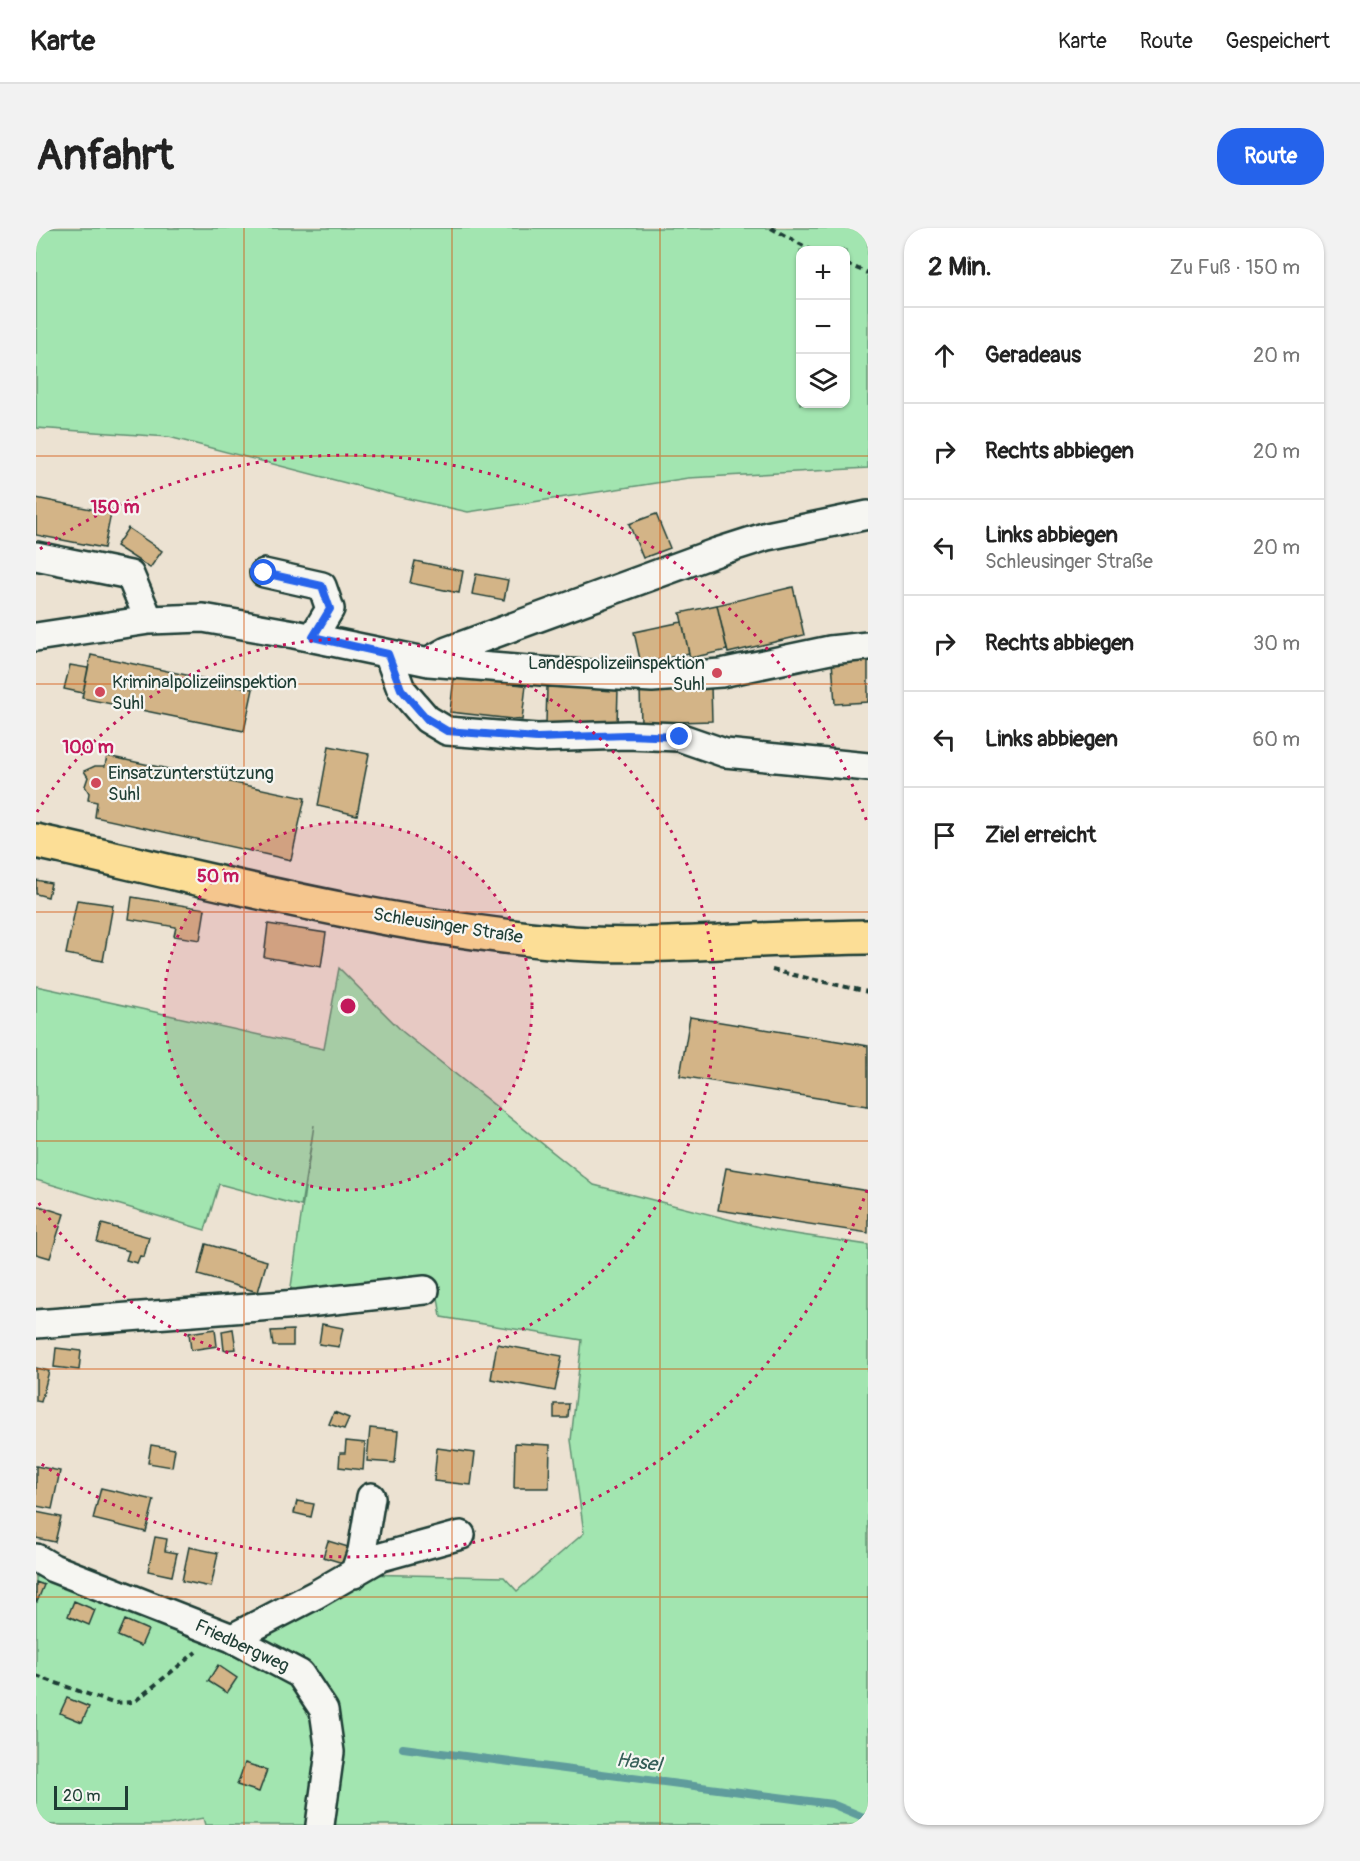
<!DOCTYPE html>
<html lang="de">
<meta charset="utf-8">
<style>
body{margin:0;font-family:Pangolin,sans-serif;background:#f2f2f2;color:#222}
.controls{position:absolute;right:18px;top:18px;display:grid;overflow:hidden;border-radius:12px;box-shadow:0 2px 4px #0004}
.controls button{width:54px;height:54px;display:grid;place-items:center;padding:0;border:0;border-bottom:2px solid #e0e0e0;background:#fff;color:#222;font:30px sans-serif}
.scale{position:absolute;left:18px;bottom:15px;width:74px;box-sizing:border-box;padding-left:6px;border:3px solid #1f3d34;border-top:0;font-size:16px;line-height:21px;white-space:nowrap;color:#1f3d34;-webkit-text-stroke:4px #f6f6f2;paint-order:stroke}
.stop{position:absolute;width:18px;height:18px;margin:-14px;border:4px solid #2563eb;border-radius:50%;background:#fff}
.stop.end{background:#2563eb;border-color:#fff;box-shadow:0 2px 6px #0008}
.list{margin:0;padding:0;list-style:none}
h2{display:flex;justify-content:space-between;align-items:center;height:78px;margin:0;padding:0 24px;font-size:26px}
h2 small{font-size:20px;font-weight:400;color:#767676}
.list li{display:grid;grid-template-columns:39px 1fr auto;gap:18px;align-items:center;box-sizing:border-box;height:96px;padding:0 24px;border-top:2px solid #e0e0e0}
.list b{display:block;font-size:22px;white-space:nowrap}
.list p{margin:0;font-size:20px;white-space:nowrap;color:#767676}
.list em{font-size:20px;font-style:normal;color:#767676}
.icon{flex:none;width:33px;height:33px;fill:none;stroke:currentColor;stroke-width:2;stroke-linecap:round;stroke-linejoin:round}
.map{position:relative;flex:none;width:832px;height:1597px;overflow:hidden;border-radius:24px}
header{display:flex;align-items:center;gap:36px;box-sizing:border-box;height:84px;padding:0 30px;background:#fff;border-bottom:2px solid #e0e0e0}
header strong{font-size:28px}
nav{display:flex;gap:33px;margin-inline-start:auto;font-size:21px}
.intro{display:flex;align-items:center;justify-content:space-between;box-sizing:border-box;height:144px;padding:0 36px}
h1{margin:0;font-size:42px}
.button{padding:15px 27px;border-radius:24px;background:#2563eb;color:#fff;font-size:21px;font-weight:700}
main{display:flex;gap:36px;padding:0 36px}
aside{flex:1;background:#fff;border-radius:24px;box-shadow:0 2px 4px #0004}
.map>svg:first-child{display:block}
.green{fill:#a2e5b0;stroke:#609172;stroke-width:1.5;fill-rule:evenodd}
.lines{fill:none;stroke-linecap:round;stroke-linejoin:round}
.stream{stroke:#5f9c9c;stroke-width:8}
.building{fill:#d3b487;stroke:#1f3d34;stroke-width:1.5}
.minor-casing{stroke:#1f3d34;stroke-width:32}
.major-casing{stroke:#1f3d34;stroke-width:38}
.path{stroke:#1f3d34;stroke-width:4;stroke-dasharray:6 4.5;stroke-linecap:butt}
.minor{stroke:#f6f6f2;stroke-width:27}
.major{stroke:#fcde96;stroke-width:33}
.route{stroke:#2563eb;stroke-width:8}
.grid{fill:none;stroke:#d45610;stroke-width:1.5;stroke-opacity:0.55}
.ring{fill:none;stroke:#c2185b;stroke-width:3;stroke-dasharray:3 6}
.poi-dot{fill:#d1495b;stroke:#f6f6f2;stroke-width:2}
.labels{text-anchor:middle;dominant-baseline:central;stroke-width:4.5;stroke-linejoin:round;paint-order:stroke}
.poi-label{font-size:18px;fill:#1f3d34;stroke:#f6f6f2;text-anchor:start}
.street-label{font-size:18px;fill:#1f3d34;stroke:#f6f6f2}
.water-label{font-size:20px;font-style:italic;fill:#345d57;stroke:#f6f6f2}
.centre{fill:#c2185b;stroke:#f6f6f2;stroke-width:3}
.ring-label{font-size:18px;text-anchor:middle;font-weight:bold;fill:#c2185b;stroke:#f6f6f2;stroke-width:4.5;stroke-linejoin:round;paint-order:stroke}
</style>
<header>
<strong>Karte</strong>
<nav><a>Karte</a><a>Route</a><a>Gespeichert</a></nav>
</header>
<div class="intro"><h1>Anfahrt</h1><a class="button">Route</a></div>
<main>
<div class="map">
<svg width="832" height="1597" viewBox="0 0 832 1597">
<rect width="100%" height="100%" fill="#ece2d2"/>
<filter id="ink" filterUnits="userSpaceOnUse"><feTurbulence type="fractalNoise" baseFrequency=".0167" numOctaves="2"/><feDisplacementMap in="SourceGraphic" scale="12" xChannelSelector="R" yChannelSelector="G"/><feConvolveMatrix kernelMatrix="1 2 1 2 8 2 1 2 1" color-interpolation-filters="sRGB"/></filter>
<g filter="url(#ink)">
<path class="green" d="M0,0H832V240L652,250L432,284L360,268L133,209L0,200ZM764,22H810V176H764Z
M303,740L367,804L558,957L739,1003L832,1017V1597H169L167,1590L131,1597H0V1330L182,1405L318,1346L468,1349L481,1363L548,1305L535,1212L546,1112L405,1089L400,1056L254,1066L278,897L265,978L183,956L169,1002L0,952V758L288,821Z"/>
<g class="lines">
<path class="stream" d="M367,1520L796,1576L832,1591"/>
</g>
<path class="building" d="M0,270L75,285L68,320L0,307Z
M620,286L634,320L607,330L593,296Z
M92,300L126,323L114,340L80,318Z
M379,333L427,343L423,365L374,355Z
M440,346L472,352L468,372L436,366Z
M757,359L768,407L692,425L681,377Z
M681,377L691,422L654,430L644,385Z
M646,394L653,425L605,436L598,404Z
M55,427L217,461L208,503L46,470Z
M832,431V474L799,476L796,433Z
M34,437L52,440L47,465L28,461Z
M418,449L490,457L486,492L414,484Z
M675,458L676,493L605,495L604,461Z
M511,459L582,461L581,496L510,495Z
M293,518L333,526L321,587L282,578Z
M71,528L269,570L255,632L59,589L61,574L52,572L53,565L49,558L52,549L48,543L59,538H69Z
M0,652L15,655L12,669L0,666Z
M96,669L169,681L164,712L138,708L140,699L93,691Z
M41,672L77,677L67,733L30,726Z
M232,696L290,705L285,739L228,729Z
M654,789L832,818V878L644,848Z
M690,940L832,963V1005L682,982Z
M0,977L28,986L14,1030L0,1026Z
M66,996L113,1009L108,1029L104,1028L101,1035L90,1032L93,1023L61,1014Z
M170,1016L231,1033L222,1064L162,1047Z
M286,1096L307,1100L303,1119L283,1116Z
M179,1101L181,1118L155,1122L153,1105Z
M197,1101L200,1121L188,1122L186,1103Z
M257,1102V1118H237L235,1103Z
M461,1116L526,1128L519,1163L455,1151Z
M20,1120L45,1123L43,1142L18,1139Z
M0,1140L13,1143L5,1174L0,1173Z
M518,1176H533L532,1190H518Z
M298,1184L313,1190L308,1201L293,1196Z
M334,1200L362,1203L359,1235L331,1233Z
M310,1213L329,1215L327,1242L303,1239L304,1225H309Z
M479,1215L514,1217L513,1260H478Z
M115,1217L139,1221L136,1239L112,1235Z
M401,1220L439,1225L435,1257L398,1253Z
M0,1238L24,1243L16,1281L0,1278Z
M65,1260L118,1272L110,1304L57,1291Z
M261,1273L278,1276L275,1289L258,1285Z
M0,1284L25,1289L19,1314L0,1310Z
M119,1309L131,1311L129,1323L141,1325L136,1348L112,1343Z
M292,1313L312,1319L307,1335L287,1329Z
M153,1319L182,1325L175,1359L146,1353Z
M0,1354L8,1357L1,1374L0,1373Z
M38,1373L59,1382L53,1397L32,1388Z
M89,1392L112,1402L105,1418L82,1408Z
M182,1437L201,1450L191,1465L172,1453Z
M31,1470L53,1479L46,1494L24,1485Z
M209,1535L231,1542L223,1564L201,1557Z"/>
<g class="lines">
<defs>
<path id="minor" d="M0,328L94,347L113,392
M228,345L286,358L294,381L277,409
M0,409L113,392L167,390L258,406L393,434L517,444L616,450L685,445L794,422L832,418
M352,426L365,461L391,491L411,503L501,510L591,507L643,509L689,525L832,539
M393,433L411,423L681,324L731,308L832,287
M0,1096L262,1076L389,1062
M0,1330L17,1340L196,1410L264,1446L288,1482L294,1524L284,1597
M318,1346L326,1323L335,1269
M196,1410L279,1367L345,1329L425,1307"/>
<path id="major" d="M0,613C173,652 347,698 524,714C577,719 630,716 683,714C732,711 782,710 832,709"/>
</defs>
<use href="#minor" class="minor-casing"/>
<use href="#major" class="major-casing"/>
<path class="path" d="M735,0L775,22
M810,36L832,45
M736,742L832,764
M0,1448L77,1475L98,1474L160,1424"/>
<use href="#minor" class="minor"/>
<use href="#major" class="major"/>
</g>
</g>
<g class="lines" filter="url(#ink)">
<path class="route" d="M228,345L286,358L294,381L277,409L352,426L365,461L391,491L411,503L501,510L591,507L644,509"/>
</g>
<path class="grid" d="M208,0V1597M416,0V1597M624,0V1597M0,228H832M0,456H832M0,684H832M0,913H832M0,1141H832M0,1369H832"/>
<circle cx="312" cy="778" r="184" fill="#c2185b" fill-opacity=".12"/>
<g class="ring">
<circle cx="312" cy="778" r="184"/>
<path d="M1 584A367 367 0 1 1 1 972"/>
<path d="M831 962A551 551 0 0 1 4 1235M4 321A551 551 0 0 1 831 594"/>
</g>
<g class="poi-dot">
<circle cx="681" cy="445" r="6"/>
<circle cx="64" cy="464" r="6"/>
<circle cx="60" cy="555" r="6"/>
</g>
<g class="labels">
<g class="poi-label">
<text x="669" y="435" text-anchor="end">Landespolizeiinspektion<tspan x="669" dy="21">Suhl</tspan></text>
<text x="76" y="454">Kriminalpolizeiinspektion<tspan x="76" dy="21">Suhl</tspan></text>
<text x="72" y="545">Einsatzunterstützung<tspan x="72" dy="21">Suhl</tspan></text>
</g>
<g class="street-label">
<text transform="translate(412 698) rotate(9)">Schleusinger Straße</text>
<text transform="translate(206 1418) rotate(25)">Friedbergweg</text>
</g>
<g class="water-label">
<text transform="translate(603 1534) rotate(7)">Hasel</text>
</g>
</g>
<circle cx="312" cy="778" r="9" class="centre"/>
<g class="ring-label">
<text x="79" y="285">150 m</text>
<text x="52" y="525">100 m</text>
<text x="182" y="654">50 m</text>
</g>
</svg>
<div class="controls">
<button>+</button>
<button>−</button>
<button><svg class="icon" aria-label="layers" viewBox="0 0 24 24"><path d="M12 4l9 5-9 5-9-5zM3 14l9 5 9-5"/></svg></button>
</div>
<div class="scale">20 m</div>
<div class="stop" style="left:228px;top:345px"></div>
<div class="stop end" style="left:644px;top:509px"></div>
</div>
<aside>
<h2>2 Min.<small>Zu Fuß · 150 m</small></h2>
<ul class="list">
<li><svg class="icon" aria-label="ahead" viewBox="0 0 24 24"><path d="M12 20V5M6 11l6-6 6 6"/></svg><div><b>Geradeaus</b></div><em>20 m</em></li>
<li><svg class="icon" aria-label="right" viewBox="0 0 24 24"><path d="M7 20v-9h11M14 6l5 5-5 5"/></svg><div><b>Rechts abbiegen</b></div><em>20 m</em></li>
<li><svg class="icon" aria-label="left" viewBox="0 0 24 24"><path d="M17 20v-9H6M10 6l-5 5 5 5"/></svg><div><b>Links abbiegen</b><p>Schleusinger Straße</p></div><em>20 m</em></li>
<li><svg class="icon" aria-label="right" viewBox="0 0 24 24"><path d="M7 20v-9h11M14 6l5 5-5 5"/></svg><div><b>Rechts abbiegen</b></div><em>30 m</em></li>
<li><svg class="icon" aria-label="left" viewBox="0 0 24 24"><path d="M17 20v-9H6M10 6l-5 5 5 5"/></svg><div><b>Links abbiegen</b></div><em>60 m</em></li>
<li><svg class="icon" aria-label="arrive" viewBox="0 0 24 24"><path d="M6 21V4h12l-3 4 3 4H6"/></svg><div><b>Ziel erreicht</b></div></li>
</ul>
</aside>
</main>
